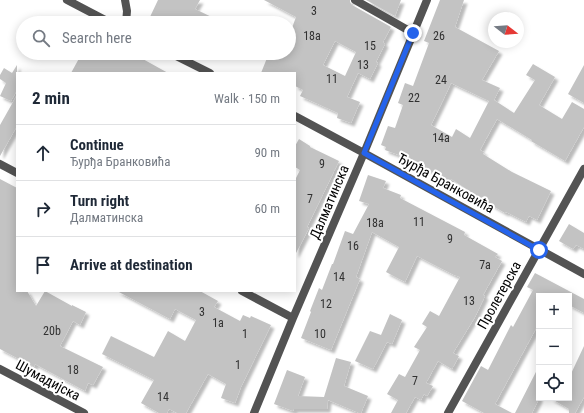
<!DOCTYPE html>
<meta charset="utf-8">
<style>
body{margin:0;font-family:"Roboto Condensed",sans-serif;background:#f2f2f3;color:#1f2937}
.controls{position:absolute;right:12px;bottom:12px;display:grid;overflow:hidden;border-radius:0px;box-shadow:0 2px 10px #0003}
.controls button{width:36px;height:36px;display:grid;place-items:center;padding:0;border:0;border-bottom:1px solid #e0e1e3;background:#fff;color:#1f2937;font:20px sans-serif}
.compass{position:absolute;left:488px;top:12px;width:36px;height:36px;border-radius:50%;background:#fff;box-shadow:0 2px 10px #0003;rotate:107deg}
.stop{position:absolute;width:12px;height:12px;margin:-9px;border:3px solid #2563eb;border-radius:50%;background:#fff}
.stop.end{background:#2563eb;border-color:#fff;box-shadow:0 1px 4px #0008}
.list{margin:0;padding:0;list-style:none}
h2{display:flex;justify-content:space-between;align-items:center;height:52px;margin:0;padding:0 16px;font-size:17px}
h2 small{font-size:13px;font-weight:400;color:#747a83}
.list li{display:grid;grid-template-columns:26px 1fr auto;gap:12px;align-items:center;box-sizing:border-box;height:56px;padding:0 16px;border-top:1px solid #e0e1e3}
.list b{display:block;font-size:15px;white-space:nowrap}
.list p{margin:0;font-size:13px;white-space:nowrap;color:#747a83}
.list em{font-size:13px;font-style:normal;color:#747a83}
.icon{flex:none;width:22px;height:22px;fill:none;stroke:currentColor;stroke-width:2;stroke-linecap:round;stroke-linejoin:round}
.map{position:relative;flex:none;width:584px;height:413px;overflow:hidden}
.search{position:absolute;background:#fff;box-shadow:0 2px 10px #0003;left:16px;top:16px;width:280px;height:44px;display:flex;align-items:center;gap:10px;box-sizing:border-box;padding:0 14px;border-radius:22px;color:#747a83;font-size:15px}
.panel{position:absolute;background:#fff;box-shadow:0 2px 10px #0003;left:16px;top:72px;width:280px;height:220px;border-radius:0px}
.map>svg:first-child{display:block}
.building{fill:#c3c3c3;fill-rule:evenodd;filter:url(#shadow)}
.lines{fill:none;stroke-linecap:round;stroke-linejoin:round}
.minor{stroke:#535353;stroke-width:8}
.route{stroke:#2563eb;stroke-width:5}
.labels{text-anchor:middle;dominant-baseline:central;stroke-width:4;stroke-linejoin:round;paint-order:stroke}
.number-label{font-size:12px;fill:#313131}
.street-label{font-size:14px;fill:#000;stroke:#fff}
</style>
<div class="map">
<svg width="584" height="413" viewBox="0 0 584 413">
<defs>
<filter id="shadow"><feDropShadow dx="3.5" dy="3.5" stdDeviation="1" flood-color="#0004"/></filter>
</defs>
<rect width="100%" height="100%" fill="#fff"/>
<path class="building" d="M158,0H200L195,9L224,23H158L149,19Z
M264,0H350V2L352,5L391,27L383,42L385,44L376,62L378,63L370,79L358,73L347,97L360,102L351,123L337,118L338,113L300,96L303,90L295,86V73H261L269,53H289V36L296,17ZM335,41L356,52L345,76L323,65Z
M366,0H401L395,16Z
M440,0H464L455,27L499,51L482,80L500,88L494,100L514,113L535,80L526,75L533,64L555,77L539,105L562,119L572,102L584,109V127L565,161L531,141L532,140L497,119L480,150L484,152L483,154L512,172L551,191L537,220L529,216L526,222L506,212L505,213L493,206L451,179L448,185L437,179L439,176L407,158L385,150L386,147L381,145L388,126L395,128L403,105L398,103L405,83L413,86L429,43L424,41ZM451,83L489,101L470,138L456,129L452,137L431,125L446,94Z
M82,53H132L168,73H71Z
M17,65V90L11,101L0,96L6,83L0,79V75L4,68L12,73Z
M584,65V103L568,94Z
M17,95V126L0,156V125Z
M299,139L310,146V147L339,161L325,190L307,227L309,228L295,255V180L300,170L295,167V146Z
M368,175L386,181L383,188L401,195L400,198L465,232L464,235L498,254L495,257L502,261L483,295L485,296L475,317L453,353L459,356L452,369L438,361L426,383L433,386L427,396L424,394L421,400L415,397L406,413H391L398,400L387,394L399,374L405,377L420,350L414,347L427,327L422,324L430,311L439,316L460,277L454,275L417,256L405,282L386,272L399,247L372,232L356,277L360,279L331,350L301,338L311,312L310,311L319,288L322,290L332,264H333L345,231L353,234L369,204L359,201Z
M0,179L17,188V291H27L36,306L45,291L72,306V305L86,312L80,325L73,321L60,346L103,367L93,385L88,383L85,391L35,364L34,367L0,349Z
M569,224L584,233V249L576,245L573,249L559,241Z
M535,273L584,299V313L569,305V296H539V323L495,404L512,413H484L462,401L481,366L488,370L511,325L513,327L533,290L527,287Z
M117,291H200L218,301L214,307L240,321L243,315L250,318L251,316L271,325L241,387L235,403L221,398L226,384L208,374L186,413H177L169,409L167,413H159L141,403L154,380L102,354L111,336L154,357L168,331L185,341L196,320L175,309L170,319Z
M390,314L402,320L392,344L387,342L373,369L355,361L370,331L381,335Z
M584,346V397L575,413H569V409L550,398H569V378Z
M336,358L351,362L344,386L368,396L361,413H359L328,400L327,409H294L293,411L274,404L287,370L305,377L298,396L324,397Z
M539,366V399L532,413H515Z"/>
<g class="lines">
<path class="minor" d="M67,0L111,23
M125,0L127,11L126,23
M355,0L413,33
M170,53L210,73
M295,116L364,153L584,274
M0,164L17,173
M242,291L293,318
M0,369L84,413
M254,413L293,318L364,153L427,0
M448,413L584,169"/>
</g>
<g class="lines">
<path class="route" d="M413,33L364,153L539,250"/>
</g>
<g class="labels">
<g class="number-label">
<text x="314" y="11">3</text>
<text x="312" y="36">18a</text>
<text x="439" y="36">26</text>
<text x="370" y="46">15</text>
<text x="363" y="65">13</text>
<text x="332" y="79">11</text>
<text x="441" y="80">24</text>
<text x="414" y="98">22</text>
<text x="441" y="138">14a</text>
<text x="322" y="164">9</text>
<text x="310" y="199">7</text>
<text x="419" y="222">11</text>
<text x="375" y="223">18a</text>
<text x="450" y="239">9</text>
<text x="353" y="246">16</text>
<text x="485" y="265">7a</text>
<text x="339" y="277">14</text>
<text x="469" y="301">13</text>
<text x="326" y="304">12</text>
<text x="202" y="312">3</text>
<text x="218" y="323">1a</text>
<text x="52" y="331">20b</text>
<text x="245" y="334">1</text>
<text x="320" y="334">10</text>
<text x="238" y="365">1</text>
<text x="73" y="370">18</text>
<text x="415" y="381">7</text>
<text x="163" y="397">14</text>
</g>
<g class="street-label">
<text transform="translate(446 183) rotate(29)">Ђурђа Бранковића</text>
<text transform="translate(329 202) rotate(-67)">Далматинска</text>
<text transform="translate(499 295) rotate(-61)">Пролетерска</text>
<text transform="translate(48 380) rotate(28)">Шумадијска</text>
</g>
</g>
</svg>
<div class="controls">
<button>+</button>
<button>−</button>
<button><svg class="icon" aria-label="locate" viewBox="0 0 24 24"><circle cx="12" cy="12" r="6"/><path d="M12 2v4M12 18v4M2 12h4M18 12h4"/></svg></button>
</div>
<svg class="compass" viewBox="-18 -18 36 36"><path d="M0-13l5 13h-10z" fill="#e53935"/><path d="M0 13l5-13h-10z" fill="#747a83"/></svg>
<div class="stop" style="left:539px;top:250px"></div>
<div class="stop end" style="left:413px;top:33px"></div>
<div class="search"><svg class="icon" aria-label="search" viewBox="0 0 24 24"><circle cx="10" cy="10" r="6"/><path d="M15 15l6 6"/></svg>Search here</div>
<section class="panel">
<h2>2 min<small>Walk · 150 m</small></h2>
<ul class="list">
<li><svg class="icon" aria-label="ahead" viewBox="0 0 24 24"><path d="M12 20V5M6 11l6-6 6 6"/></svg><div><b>Continue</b><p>Ђурђа Бранковића</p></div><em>90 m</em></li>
<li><svg class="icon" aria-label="right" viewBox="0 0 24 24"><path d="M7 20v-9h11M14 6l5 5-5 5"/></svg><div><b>Turn right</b><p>Далматинска</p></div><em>60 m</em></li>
<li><svg class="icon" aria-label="arrive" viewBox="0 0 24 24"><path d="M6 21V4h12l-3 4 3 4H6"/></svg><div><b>Arrive at destination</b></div></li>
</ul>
</section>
</div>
